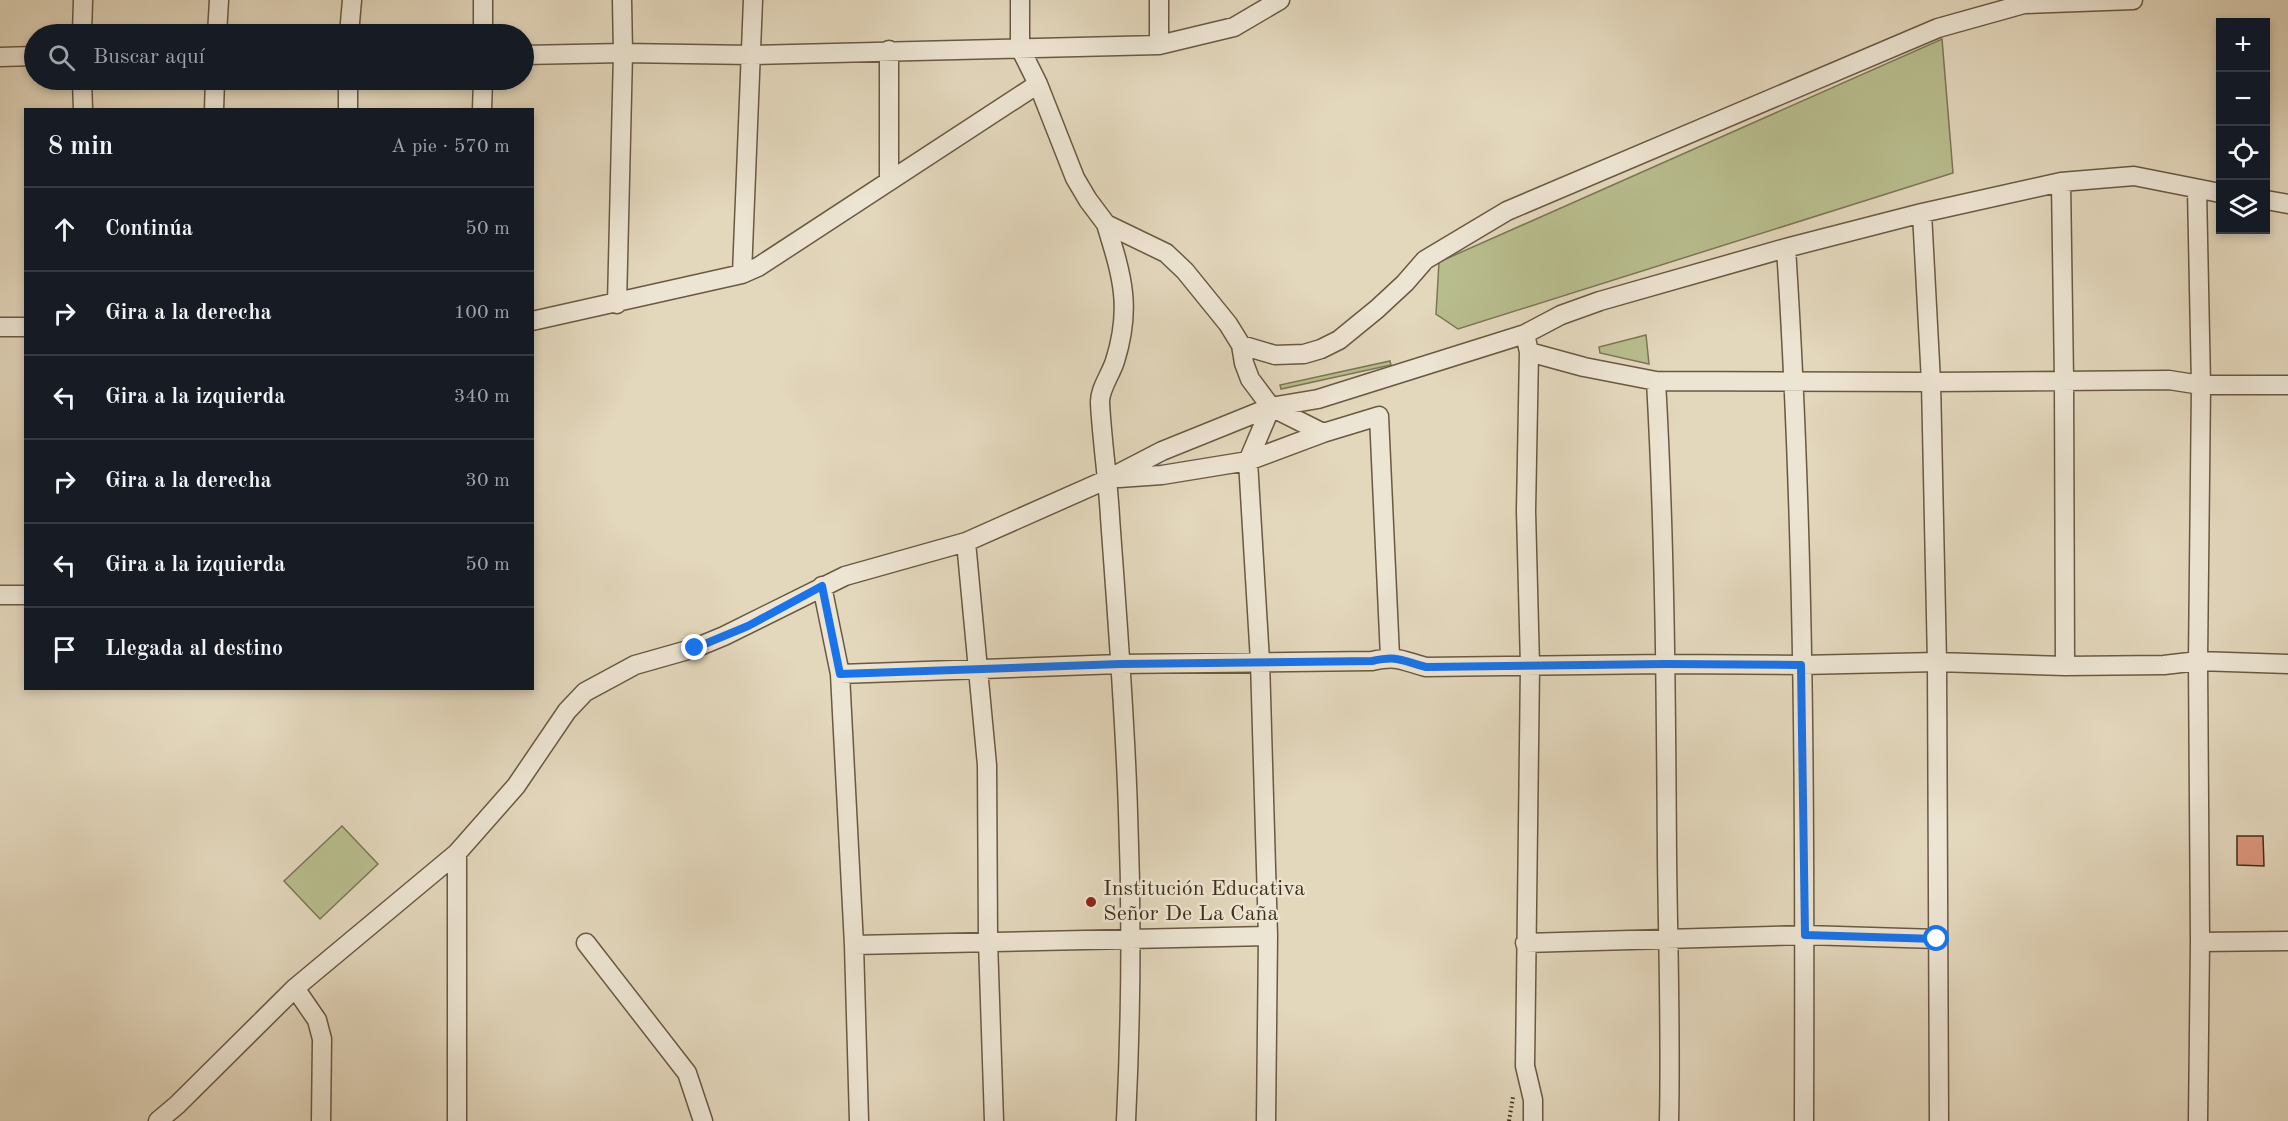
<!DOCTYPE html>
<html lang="es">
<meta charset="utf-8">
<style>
body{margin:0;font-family:"Old Standard TT",serif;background:#20242c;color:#f1f3f6}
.controls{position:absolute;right:18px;top:18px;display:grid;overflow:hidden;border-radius:0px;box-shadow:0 3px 9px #0003}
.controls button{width:54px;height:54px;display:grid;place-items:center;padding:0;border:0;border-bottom:2px solid #363941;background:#171b24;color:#f1f3f6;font:30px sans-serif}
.stop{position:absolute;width:18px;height:18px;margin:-14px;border:4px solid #1a73e8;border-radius:50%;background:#fff}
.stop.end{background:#1a73e8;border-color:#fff;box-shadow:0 2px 6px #0008}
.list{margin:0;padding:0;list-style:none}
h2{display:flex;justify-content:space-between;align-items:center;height:78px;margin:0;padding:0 24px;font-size:26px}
h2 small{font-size:20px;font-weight:400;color:#9ea1a6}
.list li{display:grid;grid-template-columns:39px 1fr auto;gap:18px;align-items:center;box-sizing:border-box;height:84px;padding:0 24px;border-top:2px solid #363941}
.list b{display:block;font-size:22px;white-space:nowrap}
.list em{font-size:20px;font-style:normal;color:#9ea1a6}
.icon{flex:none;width:33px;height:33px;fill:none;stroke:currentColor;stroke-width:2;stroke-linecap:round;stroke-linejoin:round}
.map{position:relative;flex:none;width:2288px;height:1121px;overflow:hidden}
.search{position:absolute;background:#171b24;box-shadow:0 3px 9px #0003;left:24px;top:24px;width:510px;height:66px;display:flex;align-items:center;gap:15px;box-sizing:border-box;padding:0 21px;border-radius:33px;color:#9ea1a6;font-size:22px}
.panel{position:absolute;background:#171b24;box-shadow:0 3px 9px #0003;left:24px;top:108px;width:510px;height:582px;border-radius:0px}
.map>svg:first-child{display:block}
.green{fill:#b8bd8e;stroke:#7c7654;stroke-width:1.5}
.building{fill:#dc967b;stroke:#412f19;stroke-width:1.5}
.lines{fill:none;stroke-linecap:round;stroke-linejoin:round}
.minor-casing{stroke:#6a5942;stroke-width:21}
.path{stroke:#412f19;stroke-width:4;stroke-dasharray:1.5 3;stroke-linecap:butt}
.minor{stroke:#ede5d3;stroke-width:18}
.route{stroke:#1a73e8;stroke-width:8}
.poi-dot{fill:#8f2418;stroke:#ede5d3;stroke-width:2}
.labels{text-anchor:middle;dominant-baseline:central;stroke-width:5;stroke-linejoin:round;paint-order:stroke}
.poi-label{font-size:22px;fill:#412f19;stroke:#ede5d3;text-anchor:start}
</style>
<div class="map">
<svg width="2288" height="1121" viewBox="0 0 2288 1121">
<rect width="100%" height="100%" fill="#e3d7bc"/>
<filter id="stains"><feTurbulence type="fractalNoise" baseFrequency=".00333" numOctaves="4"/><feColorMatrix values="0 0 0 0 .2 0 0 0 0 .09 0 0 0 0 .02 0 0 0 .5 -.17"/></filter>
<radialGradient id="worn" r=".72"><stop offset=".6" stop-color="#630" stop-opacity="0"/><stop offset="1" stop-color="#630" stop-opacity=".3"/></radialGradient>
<path class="green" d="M1942,39L1953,173L1458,329L1436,314L1439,262Z
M1646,335L1649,364L1600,353L1599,347Z
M1390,361L1391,365L1281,389L1280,385Z
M342,826L378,864L320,919L284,881Z"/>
<path class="building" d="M2237,836H2263L2264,866L2237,865Z"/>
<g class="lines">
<defs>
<path id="minor" d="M483,0V34
M1020,0V48L1038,84L1075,178L1088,200L1106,224L1166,253L1185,271L1228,324L1241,345L1244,363L1250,379L1271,407L1323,433
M82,34L83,0
M217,34L219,0
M349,34L352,0
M1159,45V0
M524,55L623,53L752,55L1159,45L1234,27L1280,0
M0,57L34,56
M82,80L83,110
M214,110L215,80
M348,110V80
M482,110L483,80
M889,181V50
M2061,182L2064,380L2065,666
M2197,189L2201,385L2198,661L2200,942L2198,1121
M2266,200L2288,204
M1922,213L1931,382L1937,662L1939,1121
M1106,224C1122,276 1132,307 1115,361C1111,374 1099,390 1100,403C1102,441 1108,479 1110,517C1117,615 1125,713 1128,812C1132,915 1131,1018 1126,1121
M1786,248C1805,538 1805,830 1804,1121
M742,274L753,0
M617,304L623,53L622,0
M532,321L742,274L758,267L1038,84
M0,327H26
M1525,334L1529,352L1526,511L1530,666L1525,1066L1533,1100V1121
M1241,345L1275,355L1304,354L1321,349L1339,340L1377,309L1405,283L1425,260L1507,211L1938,28L2024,4L2133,0
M1529,352L1584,367L1656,381L1931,382L2169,380L2201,385H2288
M1656,381C1665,540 1666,698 1667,858C1668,945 1671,1033 1669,1121
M1119,478L1162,475L1248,461L1323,433L1379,416L1390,657
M966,542L987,765L988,941L994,1121
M822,586L840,674L854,945L859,1121
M0,595H26
M840,674L1120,664L1372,661C1399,655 1402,661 1426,667L1666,664L1801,665L1937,662L2065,666L2164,665L2198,661L2288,664
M457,853V1121
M2200,942L2288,941
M586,943L687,1073L703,1121
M1525,943L1805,935L1937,939
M854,945L1268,936
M295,988L317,1020L322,1039L321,1121
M158,1121L177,1105L295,988L457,853L516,786L567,711L585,692L635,665L695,648L724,636L845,576L966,542L1108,479L1162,451L1271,407L1318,399L1525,334L1561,315L1600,301L1786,248L1922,213L2061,182L2134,176L2220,193
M1266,1121L1268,936L1260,661L1248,461L1271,407"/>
</defs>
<use href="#minor" class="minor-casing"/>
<path class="path" d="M1509,1121L1513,1097"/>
<use href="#minor" class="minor"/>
</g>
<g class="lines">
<path class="route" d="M695,648L748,626L822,586L840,674L1120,664L1372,661C1399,655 1402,661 1426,667L1666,664L1801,665L1805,935L1937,939"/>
</g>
<circle class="poi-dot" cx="1091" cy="902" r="6"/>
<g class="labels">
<g class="poi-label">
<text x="1103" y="889">Institución Educativa<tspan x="1103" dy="25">Señor De La Caña</tspan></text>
</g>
</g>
<rect width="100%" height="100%" filter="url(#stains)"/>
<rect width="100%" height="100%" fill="url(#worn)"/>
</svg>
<div class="controls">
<button>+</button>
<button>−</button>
<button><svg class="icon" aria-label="locate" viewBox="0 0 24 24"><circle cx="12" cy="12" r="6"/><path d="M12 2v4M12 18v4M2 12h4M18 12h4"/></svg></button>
<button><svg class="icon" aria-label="layers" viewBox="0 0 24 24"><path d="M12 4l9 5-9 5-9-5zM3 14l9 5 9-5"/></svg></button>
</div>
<div class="stop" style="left:1937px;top:939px"></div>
<div class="stop end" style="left:695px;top:648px"></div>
<div class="search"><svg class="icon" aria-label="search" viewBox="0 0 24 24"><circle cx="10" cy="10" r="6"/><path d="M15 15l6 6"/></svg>Buscar aquí</div>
<section class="panel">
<h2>8 min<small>A pie · 570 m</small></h2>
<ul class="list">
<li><svg class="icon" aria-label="ahead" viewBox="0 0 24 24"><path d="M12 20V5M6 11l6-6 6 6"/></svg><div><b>Continúa</b></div><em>50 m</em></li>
<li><svg class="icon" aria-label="right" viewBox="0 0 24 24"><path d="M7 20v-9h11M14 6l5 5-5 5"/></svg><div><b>Gira a la derecha</b></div><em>100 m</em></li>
<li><svg class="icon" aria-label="left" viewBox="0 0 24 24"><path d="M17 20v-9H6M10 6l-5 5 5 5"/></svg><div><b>Gira a la izquierda</b></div><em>340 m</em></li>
<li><svg class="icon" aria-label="right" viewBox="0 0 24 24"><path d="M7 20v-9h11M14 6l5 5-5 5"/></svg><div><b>Gira a la derecha</b></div><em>30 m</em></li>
<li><svg class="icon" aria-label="left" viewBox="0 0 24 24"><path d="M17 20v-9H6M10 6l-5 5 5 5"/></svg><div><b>Gira a la izquierda</b></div><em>50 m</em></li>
<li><svg class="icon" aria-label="arrive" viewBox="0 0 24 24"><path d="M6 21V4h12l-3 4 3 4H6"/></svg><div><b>Llegada al destino</b></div></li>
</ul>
</section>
</div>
